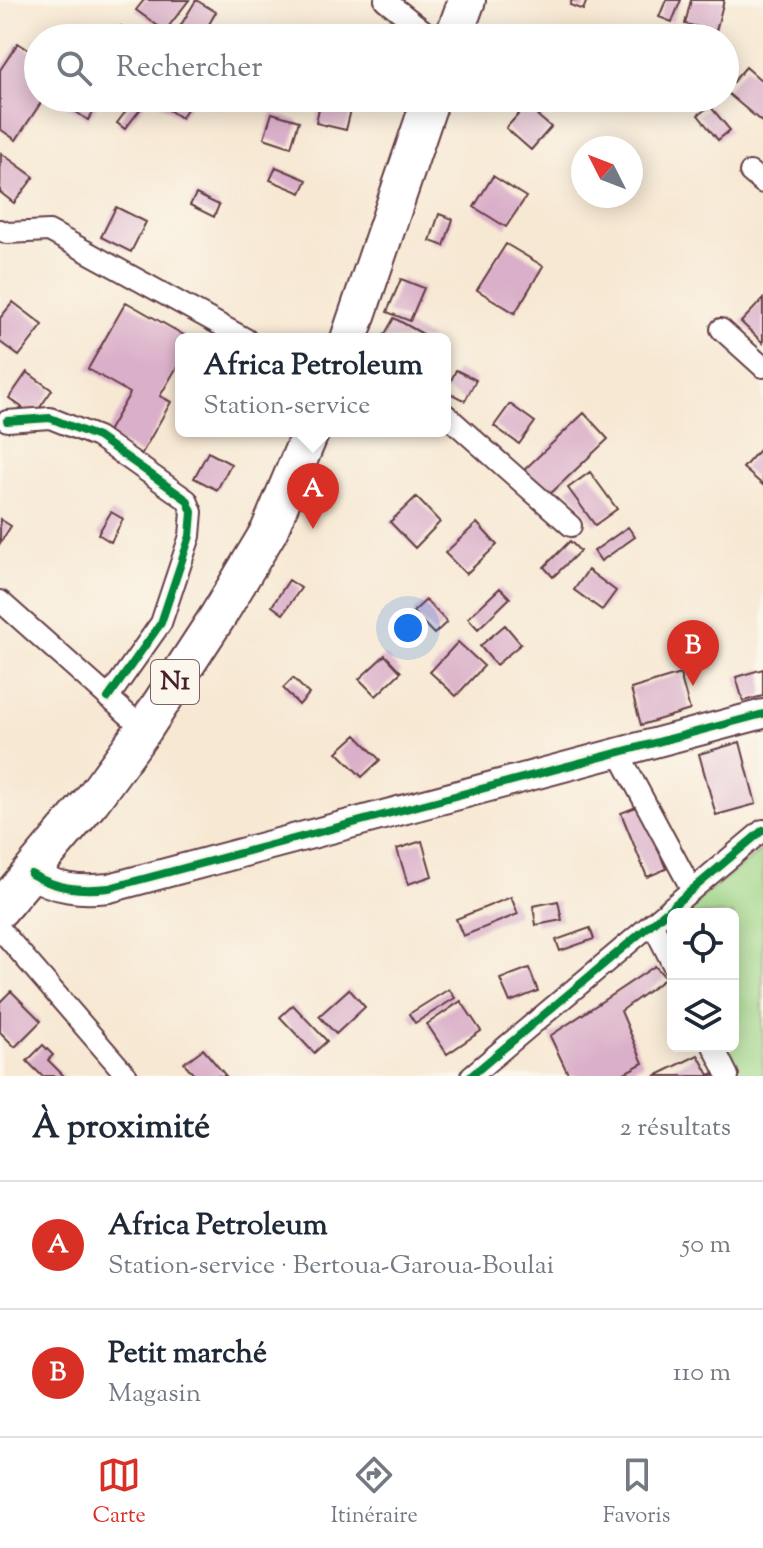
<!DOCTYPE html>
<html lang="fr">
<meta charset="utf-8">
<style>
body{margin:0;font-family:"Sorts Mill Goudy",serif;background:#f2f2f3;color:#1f2937}
.controls{position:absolute;right:24px;bottom:24px;display:grid;overflow:hidden;border-radius:12px;box-shadow:0 4px 20px #0003}
.controls button{width:72px;height:72px;display:grid;place-items:center;padding:0;border:0;border-bottom:2px solid #e0e1e3;background:#fff;color:#1f2937;font:40px sans-serif}
.compass{position:absolute;left:571px;top:136px;width:72px;height:72px;border-radius:50%;background:#fff;box-shadow:0 4px 20px #0003;rotate:312deg}
.you{position:absolute;left:408px;top:628px;width:28px;height:28px;margin:-20px;border:6px solid #fff;border-radius:50%;background:#1a73e8;box-shadow:0 0 0 12px #1a73e833}
.badge{display:grid;place-items:center;width:52px;height:52px;border-radius:50%;background:#d93025;color:#fff;font-size:26px;font-weight:700}
.pin{position:absolute;translate:-50% -66px;filter:drop-shadow(0 2px 4px #0008)}
.pin::after{content:'';position:absolute;top:42px;width:28px;height:24px;background:inherit;clip-path:polygon(0 0,100% 0,50% 100%)}
.popup{position:absolute;left:175px;top:333px;width:276px;height:104px;box-sizing:border-box;display:grid;place-content:center;border-radius:12px;background:#fff;filter:drop-shadow(0 2px 6px #0005);font-size:26px;white-space:nowrap;color:#747a83}
.popup b{font-size:30px;color:#1f2937}
.popup::after{content:'';position:absolute;left:50%;top:100%;margin-left:-16px;border:16px solid transparent;border-top-color:#fff}
.list{margin:0;padding:0;list-style:none}
h2{display:flex;justify-content:space-between;align-items:center;height:104px;margin:0;padding:0 32px;font-size:34px}
h2 small{font-size:26px;font-weight:400;color:#747a83}
.list li{display:grid;grid-template-columns:52px 1fr auto;gap:24px;align-items:center;box-sizing:border-box;height:128px;padding:0 32px;border-top:2px solid #e0e1e3}
.list b{display:block;font-size:30px;white-space:nowrap}
.list p{margin:0;font-size:26px;white-space:nowrap;color:#747a83}
.list em{font-size:26px;font-style:normal;color:#747a83}
.icon{flex:none;width:44px;height:44px;fill:none;stroke:currentColor;stroke-width:2;stroke-linecap:round;stroke-linejoin:round}
.map{position:relative;flex:none;width:763px;height:1076px;overflow:hidden}
.search{position:absolute;background:#fff;box-shadow:0 4px 20px #0003;left:24px;right:24px;top:24px;height:88px;display:flex;align-items:center;gap:20px;box-sizing:border-box;padding:0 28px;border-radius:44px;color:#747a83;font-size:30px}
.sheet{height:360px;background:#fff}
nav{display:flex;justify-content:space-around;align-items:center;box-sizing:border-box;height:112px;border-top:2px solid #e0e1e3;background:#fff;font-size:22px;color:#747a83}
nav a{display:grid;justify-items:center;gap:4px}
nav .on{color:#d93025}
.map>svg:first-child{display:block}
.green{fill:#9fd587;stroke:#747a59;stroke-width:2}
.building{fill:#daafc9}
.lines{fill:none;stroke-linecap:round;stroke-linejoin:round}
.street-casing{stroke:#643d44;stroke-width:24}
.secondary-casing{stroke:#643d44;stroke-width:32}
.highway-casing{stroke:#643d44;stroke-width:40}
.street{stroke:#fff;stroke-width:20}
.secondary{stroke:#fff;stroke-width:28}
.highway{stroke:#fff;stroke-width:36}
.cycleway-casing{stroke:#fbf7ec;stroke-width:13}
.cycleway{stroke:#00873e;stroke-width:8}
.labels{text-anchor:middle;dominant-baseline:central;stroke-width:6;stroke-linejoin:round;paint-order:stroke}
.shield{fill:#fbf7ec;stroke:#7f6065;stroke-width:2}
.shield-label{font-size:26px;font-weight:bold;fill:#4a1f2b}
</style>
<div class="map">
<svg width="763" height="1076" viewBox="0 0 763 1076">
<rect width="100%" height="100%" fill="#fbf7ec"/>
<filter id="ink" filterUnits="userSpaceOnUse"><feTurbulence type="fractalNoise" baseFrequency=".0125" numOctaves="2"/><feDisplacementMap in="SourceGraphic" scale="16" xChannelSelector="R" yChannelSelector="G"/><feConvolveMatrix kernelMatrix="1 2 1 2 8 2 1 2 1" color-interpolation-filters="sRGB"/></filter>
<filter id="wash" filterUnits="userSpaceOnUse"><feTurbulence type="fractalNoise" baseFrequency=".006" numOctaves="4" result="noise"/><feDisplacementMap in="SourceGraphic" scale="32" xChannelSelector="R" yChannelSelector="G"/><feGaussianBlur stdDeviation="1.8" result="paint"/><feColorMatrix in="noise" values="0 0 0 0 0 0 0 0 0 0 0 0 0 0 0 0 0 1.4 0 .05"/><feComposite in="paint" operator="in"/></filter>
<g filter="url(#wash)">
<rect width="100%" height="100%" fill="#f7e8d3"/>
<path class="green" d="M763,849V1076H724L709,1046H733V914H680Z"/>
<g id="blocks">
<path class="building" d="M144,0H189L165,31L136,10Z
M196,0L216,12L201,38H192L178,30Z
M572,0H587L583,10L570,5Z
M666,0H681L672,22L659,17Z
M691,0H724L716,31L685,24Z
M121,26L140,38H113Z
M18,43L38,56V98H44L16,140L0,129V70Z
M746,67L763,82V123L725,91Z
M67,98H102L88,120L64,104Z
M136,98H149L125,129L117,123Z
M164,98H182L191,103L181,118L160,104Z
M320,103L351,110L346,130L316,123Z
M526,106L551,127L531,150L506,128Z
M710,106L730,130L718,140L698,115Z
M272,113L299,121L291,147L264,138Z
M1,153L34,177L14,203L0,192Z
M276,167L307,180L301,193L270,180Z
M493,176L526,197L506,227L474,207Z
M196,194L219,205L214,217L190,205Z
M116,207L146,222L131,252L101,237Z
M439,214L453,219L444,246L430,241Z
M506,244L543,266L515,313L477,290Z
M401,279L424,288L410,321L387,312Z
M763,299V343L741,322Z
M13,302L43,325L19,356L0,342V318Z
M126,302L191,339H181V360L160,396L171,402L141,455L106,435L130,393L88,369Z
M394,318L432,339H382Z
M456,370L476,380L465,401L446,391Z
M27,372L52,390L34,416L9,398Z
M510,404L535,422L519,444L494,426Z
M584,413L608,439L547,497L523,471Z
M759,450L763,454V485L743,468Z
M208,452L231,464L217,490L194,478Z
M590,472L617,509L595,525L568,488Z
M416,497L440,522L415,548L390,522Z
M111,512L123,519L111,542L98,534Z
M0,519L11,526L0,543Z
M477,523L497,545L466,574L445,553Z
M628,527L635,537L601,561L594,551Z
M570,541L580,551L553,577L544,567Z
M588,570L616,591L602,610L574,590Z
M289,580L301,588L283,614L272,606Z
M500,588L510,598L478,629L468,618Z
M426,600L447,622L434,634L413,612Z
M505,625L521,644L496,665L480,646Z
M458,642L484,666L456,696L430,672Z
M385,655L401,672L376,696L359,679Z
M763,669V696L743,701L736,677Z
M680,674L690,710L641,725L631,689Z
M293,678L309,694L299,705L283,688Z
M356,735L380,760L362,777L337,752Z
M740,742L756,804L716,815L699,754Z
M641,805L666,869L647,877L621,813Z
M422,841L432,876L408,884L397,849Z
M511,897L518,914L463,936L456,919Z
M558,901L562,920L536,925L533,906Z
M590,928L594,939L560,951L556,940Z
M655,966L666,978L621,1011L643,1063L619,1076H569L550,1036Z
M529,968L538,991L510,1002L500,979Z
M349,989L365,1007L336,1034L319,1016Z
M449,989L455,998L415,1023L409,1014Z
M11,991L41,1021L15,1047L0,1032V1002Z
M461,1001L481,1031L447,1054L427,1024Z
M293,1005L327,1041L314,1053L280,1017Z
M43,1045L53,1055L48,1060L64,1076H42L27,1061Z
M203,1049L226,1076H195L184,1063Z
M698,1055L709,1075L714,1073L716,1076H655Z"/>
</g>
</g>
<g filter="url(#ink)">
<use href="#blocks" fill-opacity="0" stroke="#643d44" stroke-width="2"/>
<g class="lines">
<defs>
<path id="street" d="M385,0L433,38
M750,172L763,183
M0,230L7,233L49,231L246,339
M721,329L763,367
M445,414L571,526
M7,421L50,418L98,437L187,500L192,512L190,536L161,623L108,698
M0,601L144,729
M618,752L692,890
M652,923L673,965
M0,929L127,1076
M713,1046L728,1076
M471,1076L763,830"/>
<path id="secondary" d="M31,874C57,889 80,891 109,888L763,714"/>
<path id="highway" d="M453,38L467,0
M349,339L431,98
M0,909L92,800L144,729L218,616L269,531L311,431"/>
</defs>
<use href="#street" class="street-casing"/>
<use href="#secondary" class="secondary-casing"/>
<use href="#highway" class="highway-casing"/>
<use href="#street" class="street"/>
<use href="#secondary" class="secondary"/>
<use href="#highway" class="highway"/>
<defs>
<path id="cycleway" d="M7,421L50,418L98,437L187,500L192,512L190,536L161,623L108,698
M31,874C57,889 80,891 109,888L763,714
M471,1076L763,830"/>
</defs>
<use href="#cycleway" class="cycleway-casing"/>
<use href="#cycleway" class="cycleway"/>
</g>
</g>
<g class="labels">
<rect class="shield" x="151" y="660" width="48" height="44" rx="6"/>
<g class="shield-label">
<text x="175" y="682">N1</text>
</g>
</g>
</svg>
<div class="controls">
<button><svg class="icon" aria-label="locate" viewBox="0 0 24 24"><circle cx="12" cy="12" r="6"/><path d="M12 2v4M12 18v4M2 12h4M18 12h4"/></svg></button>
<button><svg class="icon" aria-label="layers" viewBox="0 0 24 24"><path d="M12 4l9 5-9 5-9-5zM3 14l9 5 9-5"/></svg></button>
</div>
<svg class="compass" viewBox="-18 -18 36 36"><path d="M0-13l5 13h-10z" fill="#e53935"/><path d="M0 13l5-13h-10z" fill="#747a83"/></svg>
<div class="you"></div>
<div class="pin badge" style="left:313px;top:529px">A</div>
<div class="popup"><b>Africa Petroleum</b>Station-service</div>
<div class="pin badge" style="left:693px;top:686px">B</div>
<div class="search"><svg class="icon" aria-label="search" viewBox="0 0 24 24"><circle cx="10" cy="10" r="6"/><path d="M15 15l6 6"/></svg>Rechercher</div>
</div>
<section class="sheet">
<h2>À proximité<small>2 résultats</small></h2>
<ul class="list">
<li><span class="badge">A</span><div><b>Africa Petroleum</b><p>Station-service · Bertoua-Garoua-Boulai</p></div><em>50 m</em></li>
<li><span class="badge">B</span><div><b>Petit marché</b><p>Magasin</p></div><em>110 m</em></li>
</ul>
</section>
<nav>
<a class="on"><svg class="icon" aria-label="map" viewBox="0 0 24 24"><path d="M3 6l6-2 6 2 6-2v14l-6 2-6-2-6 2zM9 4v14M15 6v14"/></svg>Carte</a>
<a><svg class="icon" aria-label="directions" viewBox="0 0 24 24"><path d="M12 3l9 9-9 9-9-9zM9 14v-3h6M13 9l2 2-2 2"/></svg>Itinéraire</a>
<a><svg class="icon" aria-label="saved" viewBox="0 0 24 24"><path d="M7 4h10v16l-5-4-5 4z"/></svg>Favoris</a>
</nav>
